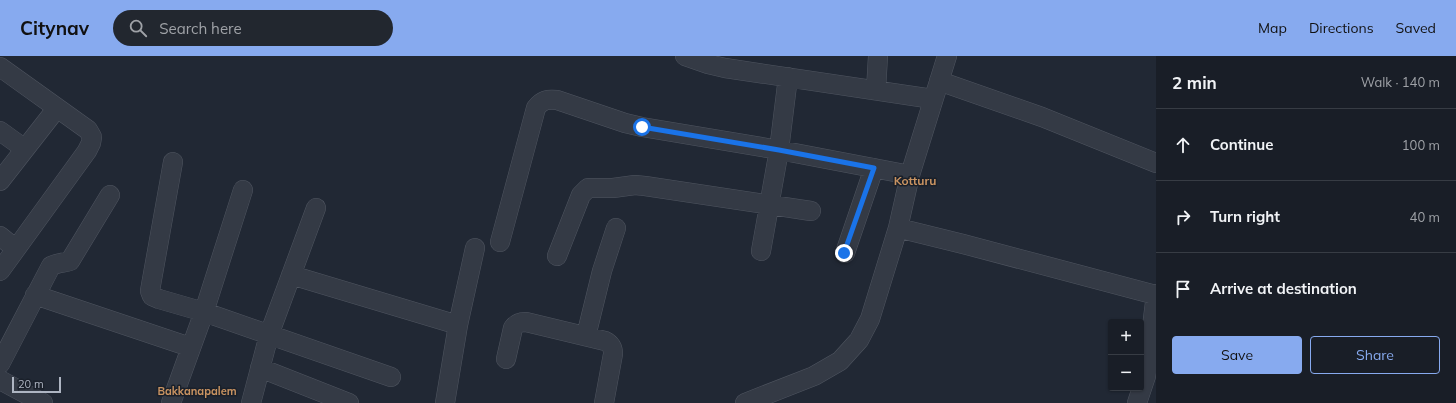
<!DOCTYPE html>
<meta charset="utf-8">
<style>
body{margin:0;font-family:Mulish,sans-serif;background:#22272f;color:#f1f3f6}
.controls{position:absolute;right:12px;bottom:12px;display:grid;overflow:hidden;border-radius:4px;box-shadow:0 1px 3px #0004}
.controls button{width:36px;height:36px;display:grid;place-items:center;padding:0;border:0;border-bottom:1px solid #373c44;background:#191e27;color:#f1f3f6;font:20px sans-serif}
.scale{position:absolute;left:12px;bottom:10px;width:49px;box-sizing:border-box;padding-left:4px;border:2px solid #aeb5c2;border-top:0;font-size:11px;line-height:14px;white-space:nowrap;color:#aeb5c2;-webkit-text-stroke:3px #1a202a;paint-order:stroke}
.stop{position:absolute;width:12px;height:12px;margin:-9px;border:3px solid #1a73e8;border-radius:50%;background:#fff}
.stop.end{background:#1a73e8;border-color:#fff;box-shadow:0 1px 4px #0008}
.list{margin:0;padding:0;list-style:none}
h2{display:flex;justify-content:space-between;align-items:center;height:52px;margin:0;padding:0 16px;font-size:17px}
h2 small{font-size:13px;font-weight:400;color:#9fa2a7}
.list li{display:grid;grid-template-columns:26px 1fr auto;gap:12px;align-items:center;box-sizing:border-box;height:72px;padding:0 16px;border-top:1px solid #373c44}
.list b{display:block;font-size:15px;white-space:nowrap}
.list em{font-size:13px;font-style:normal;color:#9fa2a7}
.actions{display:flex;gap:8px;padding:12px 16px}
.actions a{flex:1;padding:9px 0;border:1px solid #87aaef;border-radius:4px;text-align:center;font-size:14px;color:#87aaef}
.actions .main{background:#87aaef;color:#111}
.icon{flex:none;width:22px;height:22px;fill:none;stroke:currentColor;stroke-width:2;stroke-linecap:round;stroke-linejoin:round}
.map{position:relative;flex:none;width:1156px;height:347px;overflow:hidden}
header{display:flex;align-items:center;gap:24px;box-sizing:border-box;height:56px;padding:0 20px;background:#87aaef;color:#111}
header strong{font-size:19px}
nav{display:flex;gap:22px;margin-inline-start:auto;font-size:14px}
.search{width:280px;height:36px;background:#22272f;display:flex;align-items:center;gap:10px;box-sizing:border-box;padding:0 14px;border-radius:22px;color:#9fa2a7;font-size:15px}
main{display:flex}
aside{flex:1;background:#191e27}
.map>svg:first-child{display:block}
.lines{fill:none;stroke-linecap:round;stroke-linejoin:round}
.minor-casing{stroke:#4f5560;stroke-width:20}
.minor{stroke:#343a45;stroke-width:19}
.route{stroke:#1a73e8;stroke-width:5}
.labels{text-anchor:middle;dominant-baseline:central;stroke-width:3;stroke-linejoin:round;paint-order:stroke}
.neighbourhood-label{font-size:11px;font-weight:bold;fill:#ca9462;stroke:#1a202a}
.quarter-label{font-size:12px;font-weight:bold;fill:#ca9462;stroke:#1a202a}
</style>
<header>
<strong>Citynav</strong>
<div class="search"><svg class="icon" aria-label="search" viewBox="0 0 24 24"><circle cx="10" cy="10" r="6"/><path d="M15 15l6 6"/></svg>Search here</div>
<nav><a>Map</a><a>Directions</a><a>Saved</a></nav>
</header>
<main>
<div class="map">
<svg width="1156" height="347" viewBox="0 0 1156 347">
<rect width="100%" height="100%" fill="#212834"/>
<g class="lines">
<defs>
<path id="minor" d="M685,0L708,8L725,12L933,43
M0,11L88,74L92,81L91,87L87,95L0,215
M939,25L1042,61L1156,107
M876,34L878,0
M0,75L25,93
M173,106L151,229L150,235L152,240L159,243L204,256L391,321
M0,125L57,52
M898,172L963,188L1156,239
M0,180L16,193
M500,186L536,52C542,44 547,43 557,44L625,67L642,71L779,94L910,119
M761,195L779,94L788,21
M845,197L874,112
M557,200L581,139L588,132H613L635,129L645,130L811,155
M291,219L458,269
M35,239L190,291
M586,280L602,215L616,172
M506,303L513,272C517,267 520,266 526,266L605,285C611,288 613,291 613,298L604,347
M0,308L51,210C57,207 63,207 70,205L110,139
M260,312L349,347
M0,324L43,347
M171,347L204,256L243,134
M251,347L269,279L316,152
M445,347L458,269L475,192
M745,347L814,320L840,305L859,284L870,263L898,172L910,119L947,0
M1137,347L1146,320L1156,238"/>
</defs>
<use href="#minor" class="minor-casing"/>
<use href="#minor" class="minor"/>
</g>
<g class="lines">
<path class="route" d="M642,71L779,94L874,112L844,197"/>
</g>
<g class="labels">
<g class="neighbourhood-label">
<text x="197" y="335">Bakkanapalem</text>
</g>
<g class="quarter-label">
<text x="915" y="124">Kotturu</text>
</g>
</g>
</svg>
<div class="controls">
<button>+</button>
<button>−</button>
</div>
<div class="scale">20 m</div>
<div class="stop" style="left:642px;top:71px"></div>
<div class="stop end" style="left:844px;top:197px"></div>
</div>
<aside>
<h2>2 min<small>Walk · 140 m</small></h2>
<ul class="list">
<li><svg class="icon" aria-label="ahead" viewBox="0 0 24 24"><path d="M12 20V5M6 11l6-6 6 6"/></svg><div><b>Continue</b></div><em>100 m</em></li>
<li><svg class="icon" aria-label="right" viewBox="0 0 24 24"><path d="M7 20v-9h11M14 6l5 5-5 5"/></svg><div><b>Turn right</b></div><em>40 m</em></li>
<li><svg class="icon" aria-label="arrive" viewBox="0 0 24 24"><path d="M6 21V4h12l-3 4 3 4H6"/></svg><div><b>Arrive at destination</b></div></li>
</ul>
<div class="actions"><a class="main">Save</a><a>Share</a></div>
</aside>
</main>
